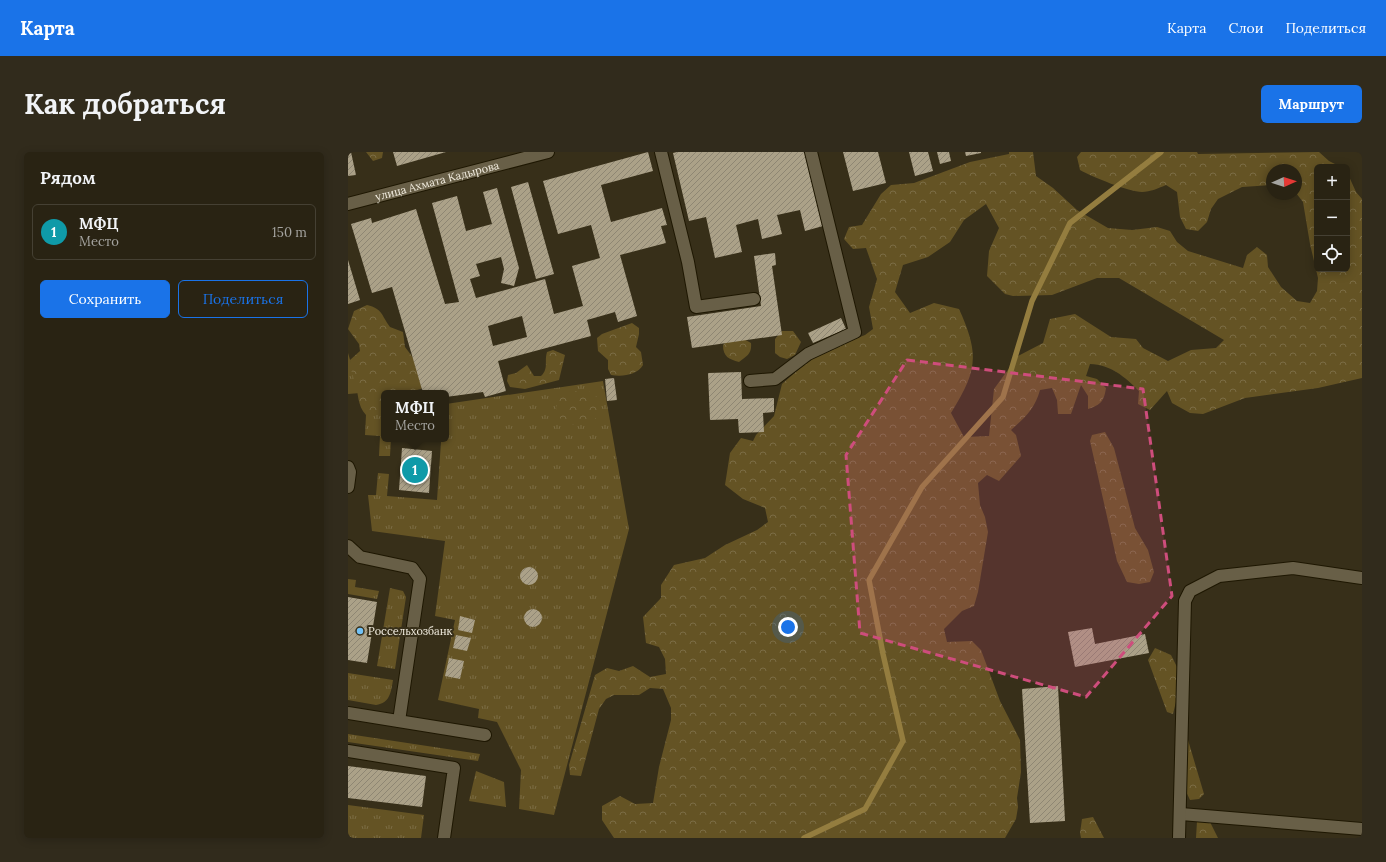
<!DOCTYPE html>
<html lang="ru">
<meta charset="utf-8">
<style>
body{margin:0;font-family:Lora,serif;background:#312b1c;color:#f1f3f6}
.controls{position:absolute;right:12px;top:12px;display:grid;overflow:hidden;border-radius:6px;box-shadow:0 2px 10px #0003}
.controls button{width:36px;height:36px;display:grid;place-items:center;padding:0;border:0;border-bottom:1px solid #454033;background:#292313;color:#f1f3f6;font:20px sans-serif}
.compass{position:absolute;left:918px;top:12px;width:36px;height:36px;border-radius:50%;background:#292313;box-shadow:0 2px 10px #0003;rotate:87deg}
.you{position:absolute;left:440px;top:475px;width:14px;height:14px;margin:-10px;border:3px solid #fff;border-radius:50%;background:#1a73e8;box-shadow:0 0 0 6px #1a73e833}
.badge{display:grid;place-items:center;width:26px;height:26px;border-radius:50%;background:#1a73e8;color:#fff;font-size:13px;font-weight:700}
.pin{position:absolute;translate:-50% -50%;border:2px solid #fff;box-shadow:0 1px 4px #0006}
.popup{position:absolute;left:33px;top:238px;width:68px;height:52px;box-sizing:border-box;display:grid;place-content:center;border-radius:6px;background:#292313;filter:drop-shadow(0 1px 3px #0005);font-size:13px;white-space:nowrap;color:#a5a4a0}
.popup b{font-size:15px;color:#f1f3f6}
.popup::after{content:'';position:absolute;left:50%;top:100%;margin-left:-8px;border:8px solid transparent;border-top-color:#292313}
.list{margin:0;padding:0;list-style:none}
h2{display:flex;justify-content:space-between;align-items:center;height:52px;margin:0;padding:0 16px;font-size:17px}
h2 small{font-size:13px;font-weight:400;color:#a5a4a0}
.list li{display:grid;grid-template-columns:26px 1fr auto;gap:12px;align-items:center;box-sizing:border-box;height:56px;margin:0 8px 8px;padding:0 8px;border:1px solid #454033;border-radius:6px}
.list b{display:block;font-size:15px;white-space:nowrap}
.list p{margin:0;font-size:13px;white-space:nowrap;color:#a5a4a0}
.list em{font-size:13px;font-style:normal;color:#a5a4a0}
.actions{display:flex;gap:8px;padding:12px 16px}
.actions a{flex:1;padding:9px 0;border:1px solid #1a73e8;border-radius:6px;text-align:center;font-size:14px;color:#1a73e8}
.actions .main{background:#1a73e8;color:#fff}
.icon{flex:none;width:22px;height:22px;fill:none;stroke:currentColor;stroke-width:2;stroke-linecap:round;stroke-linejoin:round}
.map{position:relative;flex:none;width:1014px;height:686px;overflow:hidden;border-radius:6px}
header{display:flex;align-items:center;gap:24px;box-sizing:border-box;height:56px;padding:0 20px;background:#1a73e8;color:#fff}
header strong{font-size:19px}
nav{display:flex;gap:22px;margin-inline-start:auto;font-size:14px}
.intro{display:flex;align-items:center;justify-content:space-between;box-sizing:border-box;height:96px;padding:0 24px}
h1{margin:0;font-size:28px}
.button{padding:10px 18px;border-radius:6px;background:#1a73e8;color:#fff;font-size:14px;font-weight:700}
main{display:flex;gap:24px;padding:0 24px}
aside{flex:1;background:#292313;border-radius:6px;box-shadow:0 2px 10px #0003}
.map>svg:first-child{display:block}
.grass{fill:url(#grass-tufts)}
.forest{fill:url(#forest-crowns);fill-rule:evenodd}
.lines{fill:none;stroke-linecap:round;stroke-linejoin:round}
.stream{stroke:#947d3f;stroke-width:5.5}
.building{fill:url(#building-hatch);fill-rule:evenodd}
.minor-casing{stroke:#1e1702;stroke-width:14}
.minor{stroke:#685f47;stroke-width:12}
.marked{fill:#ce4d7c;fill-opacity:0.2;stroke:#ce4d7c;stroke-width:3;stroke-dasharray:8 5;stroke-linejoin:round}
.poi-dot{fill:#72c1f5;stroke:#372f19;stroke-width:1.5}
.labels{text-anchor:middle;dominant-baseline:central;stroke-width:4;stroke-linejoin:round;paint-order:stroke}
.street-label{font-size:11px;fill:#f2ede0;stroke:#372f19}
.poi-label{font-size:11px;fill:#f2ede0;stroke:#372f19;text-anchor:start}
</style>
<header>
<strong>Карта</strong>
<nav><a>Карта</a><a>Слои</a><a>Поделиться</a></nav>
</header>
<div class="intro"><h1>Как добраться</h1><a class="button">Маршрут</a></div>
<main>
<aside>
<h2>Рядом<small></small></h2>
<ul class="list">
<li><span class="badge" style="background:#0f9aa8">1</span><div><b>МФЦ</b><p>Место</p></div><em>150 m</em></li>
</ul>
<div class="actions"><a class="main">Сохранить</a><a>Поделиться</a></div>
</aside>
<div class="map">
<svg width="1014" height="686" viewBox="0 0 1014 686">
<defs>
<pattern id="grass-tufts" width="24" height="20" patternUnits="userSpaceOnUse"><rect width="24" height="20" fill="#645324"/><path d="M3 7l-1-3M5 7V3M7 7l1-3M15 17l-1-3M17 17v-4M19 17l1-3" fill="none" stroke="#7b6c44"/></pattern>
<pattern id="forest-crowns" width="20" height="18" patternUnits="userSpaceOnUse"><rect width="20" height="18" fill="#645324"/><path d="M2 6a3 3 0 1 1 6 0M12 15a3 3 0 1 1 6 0" fill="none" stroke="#7b6c44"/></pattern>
<pattern id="building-hatch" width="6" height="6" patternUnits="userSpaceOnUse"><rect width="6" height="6" fill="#aba188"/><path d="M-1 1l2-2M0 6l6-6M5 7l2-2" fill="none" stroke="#8e8673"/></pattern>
</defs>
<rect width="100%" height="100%" fill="#372f19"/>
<path class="grass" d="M0,201L12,241L0,242Z
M255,229L281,377L206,663L171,657L173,618L149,570L130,566L131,557L90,548L107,468L87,464L97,389L24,379L20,343H28L30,321L41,322L39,344L89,348L93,290L59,287H98V252Z
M36,261V287H43L42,304H31L32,284L17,283L18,263Z
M0,427L8,428L7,435L31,439L29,447L0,442Z
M42,436L55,439L58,445L47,517L29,514Z
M0,521L45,528C43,540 42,551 28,553L0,548Z
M0,582L132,602L130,609L0,590Z
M128,619L156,630L158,655L121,649Z
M0,653L76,663L73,686H0Z"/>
<path class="forest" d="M18,0H35L34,6L25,9Z
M661,0H685L688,24L705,36L729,58L760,76L784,78L809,75L822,79L829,90L840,99L895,116L899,103L909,95L919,103L920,115L933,135L949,149L962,151L969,139L970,126L962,92L955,50L948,41V18H924V33L894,35L870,47L863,57L859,70L850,79L838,77L832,65L829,40L818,33C811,36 802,40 794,40C781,40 745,25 732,18L729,5L733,0H849L850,2L971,0L981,9L993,15H969V117H999V20L1008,40L1014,47V226L970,236L897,246L855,262L842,261L824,251L819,239L802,258L790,252L791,239C776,224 763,213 742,212L738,224L749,227L758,236C756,249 753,253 740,257V244L733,233L723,262H710L709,248L704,236L692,238C687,256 678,265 663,278L668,283L673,304L651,329L639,323L630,331L632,353L637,365L640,380L630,440L626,454L614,459L596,477L599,490L624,489L633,498L652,549L672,588L673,620L669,646L670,655L668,667L657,686H266L254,668V654L272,644L287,652L305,651L311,615L323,568V556L315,537L302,536L291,543H266L258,547L251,557L233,624L222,623L221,613L247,523L259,516L271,519L285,514L302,525L318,522L317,507L311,495L298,491L295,465L313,446V433L326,413L357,406L377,393L409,378L420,370L417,356L395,347L377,333L382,301L393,286L405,289L408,283L426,264L434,232L468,202L517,183L525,177L521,155L529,127L518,96L505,97L496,87L501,75L514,73L533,42L543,33L566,31L622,10L661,2ZM638,52L651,76L641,99L639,124L657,142L665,144L704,143L749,126H771L876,188L868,196L843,198L820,209L795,196L788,187L763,185L727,162L702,167L695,191L670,204L646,237L641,284L616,285L603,261C629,219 632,203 611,157L586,151L562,161L547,140L555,113L580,105L602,90L616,68Z
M19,153C35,157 33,163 42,175L55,180L57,195L79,224L73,237L57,241H36V261L25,264L18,263C9,253 11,243 7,230C4,221 3,219 2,208L12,199L11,192L0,177L6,159Z
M284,171L291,176V182L288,195L293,200L295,213C289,223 275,225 263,223L260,217V208L250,199L249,186L254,182Z
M434,179H445L453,190L447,203L439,207L432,205L427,201V187Z
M394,186L403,191C404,202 399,204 391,210C381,207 375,205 375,193L379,189Z
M205,198L217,203L211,228L177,237L162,235L159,229L160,223L168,221L179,213L186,224H193C201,216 196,210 199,200Z
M235,238L246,241C248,245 252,252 252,256C252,274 227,272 215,273L208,256L212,244L218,241Z
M757,280L766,296L787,376L800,398L806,420L802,430L791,432L779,430L769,409L742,289L744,283Z
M807,496L823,503L834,525L825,562L819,560L800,508Z
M840,588L856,642L851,647L842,648L834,631L833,592Z
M745,665L756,686H733L732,681L734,667Z
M861,668L870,686H848L849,669Z"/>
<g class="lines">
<path class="stream" d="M456,686L517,657L555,589L535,502L521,428L574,335L655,245L684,149L722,71L813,0"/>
</g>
<path class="building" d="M0,0H3L8,23L0,24Z
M45,0H98L49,14Z
M300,0L305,19L253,33L263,70L314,56L319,73L313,74L318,91L272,103L289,164L270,170L267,160L239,168L243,184L150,209L158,239L137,245L135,240L98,245V241H75L44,135L24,141L3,72L23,66L24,71L68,57L97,152L111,150L84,51L109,44L118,79L144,72L135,40L149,36L171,116L166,134L153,131L156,117L153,105L128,112L132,124L122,127L128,146L197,127L206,162L235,154L224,114L252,106L243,73L210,82L195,29ZM174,164L179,185L145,194L140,174Z
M329,0H458L475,74L457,79L452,58L429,63L434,82L414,87L410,67L388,73L394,100L367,106L358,65L341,69L325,1Z
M495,0H530L538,31L505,39Z
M561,0H580L585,19L567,24Z
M589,0H601L603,9L592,12Z
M617,0H633V1L618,4Z
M180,30L206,122L188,127L163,35Z
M427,101L428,113L424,114L434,183L344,196L339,165L413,154L406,104Z
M0,108L12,148L0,152Z
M493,166L498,177L465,191L460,181Z
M393,220L394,247L426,246V260L415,261L416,280L391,281L390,267L362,268L360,221Z
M266,226L269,248L259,249L257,227Z
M54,296L84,299L81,341L51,338Z
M172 424a9 9 0 1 1 18 0a9 9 0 1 1-18 0Z
M0,445L29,450L19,511L0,508Z
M176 466a9 9 0 1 1 18 0a9 9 0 1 1-18 0Z
M112,464L127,468L124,481L110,478Z
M744,476L747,492L797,482L801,501L727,515L720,480Z
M108,483L123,486L119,499L105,496Z
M101,506L116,509L112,527L97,524Z
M710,534L717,669L682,671L674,537Z
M0,614L78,624L74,655L0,646Z"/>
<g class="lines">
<defs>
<g id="minor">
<path d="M313,0L340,110L348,155L406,147"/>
<path id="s1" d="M0,52L200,0"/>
<path d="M402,229L427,227L460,202L507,180L463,0"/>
<path d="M0,315L2,320L0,335"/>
<path d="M0,394L12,405L64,416L72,427L51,569"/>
<path d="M0,561L137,583"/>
<path d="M0,599L106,616L96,686"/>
<path d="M833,662L1014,677"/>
<path d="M831,686L837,449L842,439L871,424L945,416L1014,426"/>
</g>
</defs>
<use href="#minor" class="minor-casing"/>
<use href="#minor" class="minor"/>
</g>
<path class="marked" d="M559,208L795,237L824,444L738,545L512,481L498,303Z"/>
<circle class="poi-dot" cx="12" cy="479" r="4"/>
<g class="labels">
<g class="street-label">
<text stroke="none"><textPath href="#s1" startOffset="92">улица Ахмата Кадырова</textPath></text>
</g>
<g class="poi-label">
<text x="20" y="479">Россельхозбанк</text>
</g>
</g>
</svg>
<div class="controls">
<button>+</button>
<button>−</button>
<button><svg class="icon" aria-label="locate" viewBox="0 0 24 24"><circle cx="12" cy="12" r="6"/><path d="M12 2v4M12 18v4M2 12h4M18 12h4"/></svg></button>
</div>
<svg class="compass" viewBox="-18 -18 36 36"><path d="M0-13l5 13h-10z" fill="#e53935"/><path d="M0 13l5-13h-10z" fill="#a5a4a0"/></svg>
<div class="you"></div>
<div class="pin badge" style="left:67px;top:318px;background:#0f9aa8">1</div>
<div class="popup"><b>МФЦ</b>Место</div>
</div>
</main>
